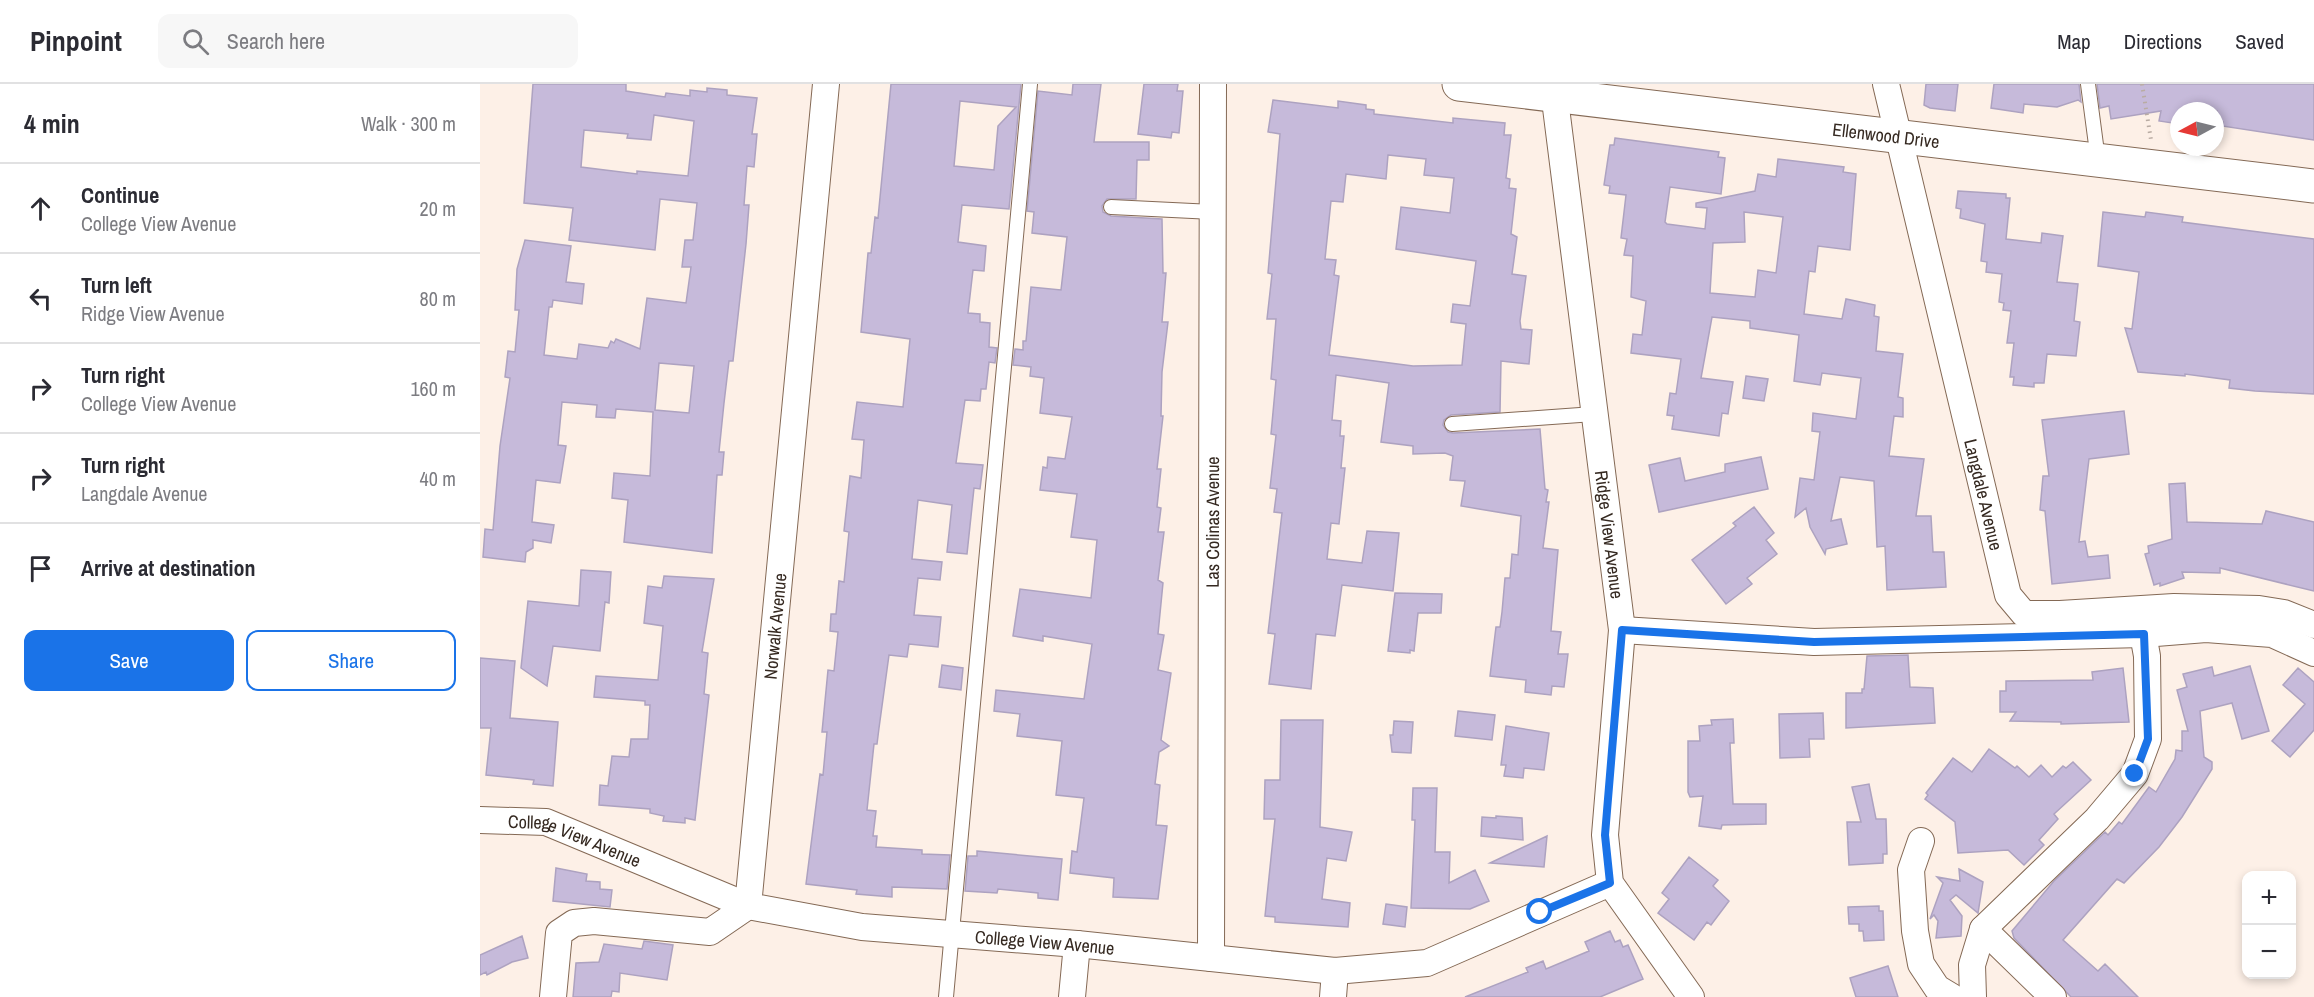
<!DOCTYPE html>
<meta charset="utf-8">
<style>
body{margin:0;font-family:"Archivo Narrow",sans-serif;background:#f7f7f7;color:#2b2b33}
.controls{position:absolute;right:18px;bottom:18px;display:grid;overflow:hidden;border-radius:12px;box-shadow:0 3px 9px #0003}
.controls button{width:54px;height:54px;display:grid;place-items:center;padding:0;border:0;border-bottom:2px solid #e1e1e2;background:#fff;color:#2b2b33;font:30px sans-serif}
.compass{position:absolute;left:1690px;top:18px;width:54px;height:54px;border-radius:50%;background:#fff;box-shadow:0 3px 9px #0003;rotate:263deg}
.stop{position:absolute;width:18px;height:18px;margin:-14px;border:4px solid #1a73e8;border-radius:50%;background:#fff}
.stop.end{background:#1a73e8;border-color:#fff;box-shadow:0 2px 6px #0008}
.list{margin:0;padding:0;list-style:none}
h2{display:flex;justify-content:space-between;align-items:center;height:78px;margin:0;padding:0 24px;font-size:26px}
h2 small{font-size:20px;font-weight:400;color:#7c7c81}
.list li{display:grid;grid-template-columns:39px 1fr auto;gap:18px;align-items:center;box-sizing:border-box;height:90px;padding:0 24px;border-top:2px solid #e1e1e2}
.list b{display:block;font-size:22px;white-space:nowrap}
.list p{margin:0;font-size:20px;white-space:nowrap;color:#7c7c81}
.list em{font-size:20px;font-style:normal;color:#7c7c81}
.actions{display:flex;gap:12px;padding:18px 24px}
.actions a{flex:1;padding:14px 0;border:2px solid #1a73e8;border-radius:12px;text-align:center;font-size:21px;color:#1a73e8}
.actions .main{background:#1a73e8;color:#fff}
.icon{flex:none;width:33px;height:33px;fill:none;stroke:currentColor;stroke-width:2;stroke-linecap:round;stroke-linejoin:round}
.map{position:relative;flex:none;width:1834px;height:913px;overflow:hidden}
header{display:flex;align-items:center;gap:36px;box-sizing:border-box;height:84px;padding:0 30px;background:#fff;border-bottom:2px solid #e1e1e2}
header strong{font-size:28px}
nav{display:flex;gap:33px;margin-inline-start:auto;font-size:21px}
.search{width:420px;height:54px;background:#f7f7f7;display:flex;align-items:center;gap:15px;box-sizing:border-box;padding:0 21px;border-radius:12px;color:#7c7c81;font-size:22px}
main{display:flex}
aside{flex:1;background:#fff}
.map>svg:first-child{display:block}
.building{fill:#c6bada;stroke:#ada2c0;stroke-width:1.5;fill-rule:evenodd}
.lines{fill:none;stroke-linecap:round;stroke-linejoin:round}
.lane-casing{stroke:#846955;stroke-width:16}
.street-casing{stroke:#846955;stroke-width:28}
.secondary-casing{stroke:#846955;stroke-width:35}
.path{stroke:#b9aca3;stroke-width:4;stroke-dasharray:1.5 4.5;stroke-linecap:butt}
.lane{stroke:#fff;stroke-width:14}
.street{stroke:#fff;stroke-width:26}
.secondary{stroke:#fff;stroke-width:33}
.route{stroke:#1a73e8;stroke-width:8}
.labels{text-anchor:middle;dominant-baseline:central;stroke-width:6;stroke-linejoin:round;paint-order:stroke}
.street-label{font-size:18px;fill:#352921;stroke:#fff}
</style>
<header>
<strong>Pinpoint</strong>
<div class="search"><svg class="icon" aria-label="search" viewBox="0 0 24 24"><circle cx="10" cy="10" r="6"/><path d="M15 15l6 6"/></svg>Search here</div>
<nav><a>Map</a><a>Directions</a><a>Saved</a></nav>
</header>
<main>
<aside>
<h2>4 min<small>Walk · 300 m</small></h2>
<ul class="list">
<li><svg class="icon" aria-label="ahead" viewBox="0 0 24 24"><path d="M12 20V5M6 11l6-6 6 6"/></svg><div><b>Continue</b><p>College View Avenue</p></div><em>20 m</em></li>
<li><svg class="icon" aria-label="left" viewBox="0 0 24 24"><path d="M17 20v-9H6M10 6l-5 5 5 5"/></svg><div><b>Turn left</b><p>Ridge View Avenue</p></div><em>80 m</em></li>
<li><svg class="icon" aria-label="right" viewBox="0 0 24 24"><path d="M7 20v-9h11M14 6l5 5-5 5"/></svg><div><b>Turn right</b><p>College View Avenue</p></div><em>160 m</em></li>
<li><svg class="icon" aria-label="right" viewBox="0 0 24 24"><path d="M7 20v-9h11M14 6l5 5-5 5"/></svg><div><b>Turn right</b><p>Langdale Avenue</p></div><em>40 m</em></li>
<li><svg class="icon" aria-label="arrive" viewBox="0 0 24 24"><path d="M6 21V4h12l-3 4 3 4H6"/></svg><div><b>Arrive at destination</b></div></li>
</ul>
<div class="actions"><a class="main">Save</a><a>Share</a></div>
</aside>
<div class="map">
<svg width="1834" height="913" viewBox="0 0 1834 913">
<rect width="100%" height="100%" fill="#fdf0e7"/>
<path class="building" d="M53,0H146V7L185,13L186,9L210,12V6L227,8V4L247,6V11L277,14L272,50H277L274,83L267,82L264,121H269L266,160L253,277H249L244,319L239,368H244L242,391H237L232,469L144,458L148,416L132,414L134,389L170,392L173,328L136,325L135,334L116,333L117,321L82,318L78,361L86,362L80,399L56,396L52,438L74,441L71,459L53,456V464L46,468L45,478L3,473L5,445L13,446L20,362L30,294L25,293L28,267L35,268L39,226H35L37,185L45,156L91,162L86,198L104,200L102,220L73,216L72,223H69L64,271L97,275L99,260L128,264L131,257L134,259L136,255L160,265L167,214L206,219L211,183H202L205,156H213L217,119L180,115L175,166L89,156L93,124L44,119ZM174,31L214,37L208,92L157,87V90L101,83L104,46L148,50L147,54L171,56ZM179,279L214,282L209,329L175,326Z
M411,0H541L529,125L482,121L478,158L506,162L504,187L493,186L488,229L500,230V238L510,239L509,263L517,264L515,279L509,278L506,305H501L500,317L485,316L476,379L503,381L500,405L494,404L487,470L467,468L472,421L438,416L432,475L462,478L460,496L438,494L434,531L461,533L458,563L429,560L427,573L409,571L399,644L397,660H394L387,726L396,727L393,752H397L396,763L442,766V770L470,771L467,805L412,803V813L376,810L377,806L326,800L340,690L343,691L347,648H342L348,586L354,587L358,548L350,547L351,530H356L359,497L364,498L369,448L364,447L370,392L381,394L384,356L372,355L377,318L423,323L430,255L381,248L388,169H391L395,133L398,134ZM480,17L536,23L518,42L514,86L474,82Z
M593,0H621L614,58H669V76H657L656,115H627L622,122L623,128L631,132L682,135L683,189H686L682,238H688L682,288L681,332H683L677,385H681L677,423L681,424L678,448H684L678,496L683,499L678,550L684,551L678,586L691,589L681,656L689,662L679,668L675,700L680,701L676,741L687,742L678,815L633,813L634,794L590,789L592,767L597,768L604,714L576,711L582,657L537,652L540,630L514,627L516,606L604,615L612,560L563,552V557L533,552L540,505L611,514L617,456L591,453L597,410L560,406L563,383L567,384L568,373L585,375L592,333L560,329L564,294L550,292L551,283L533,281L535,265L543,266V257H546L551,203L581,206L587,153L552,149L554,128L547,127L558,7L592,11Z
M664,0H698L697,7H703L699,49L692,48L691,54L658,50Z
M1446,0H1478L1475,27L1450,24L1444,21Z
M1514,0H1599L1601,18L1598,16L1577,23L1544,20L1543,29L1511,24Z
M1617,0H1834V56L1742,42L1743,38H1735L1737,27H1699V40L1679,37L1681,27L1631,35L1629,22L1620,24Z
M793,16L858,24V17L886,21V25L894,26V30L973,39V34L1025,39L1024,51H1031L1026,94L1030,95L1029,104L1036,105L1031,150L1037,153L1032,190L1046,192L1040,237L1041,245L1052,246L1049,280L1021,277L1020,328L971,331L964,336L963,341L968,348L973,349L1060,345L1065,405L1068,406L1066,418H1069L1063,464L1078,466L1071,547L1081,548L1078,570H1088L1084,603L1072,602L1071,611L1045,608L1046,596L1010,592L1016,543H1020L1022,528L1025,494H1030L1032,470L1038,471L1041,432L981,422L985,397L970,396L973,372L965,369L933,370V362L901,358L909,299L856,291L852,336L861,337L860,352H864L861,384H865L859,440L851,439L847,475L882,479L887,447L919,449L913,507L862,501L855,552L836,550L831,605L789,600L795,550L788,549L802,429L794,428L797,405L790,404L796,351L791,350L796,296L791,295L796,235H787L792,190L788,189L800,50L788,48ZM908,71L946,75L944,91L974,94L970,129L921,123L916,165L996,177L990,222L973,220L971,238L986,240L982,281L933,282L849,271L859,192L854,191L856,176L845,175L851,117L863,118L866,90L906,95Z
M1135,54L1239,68L1238,73L1245,74L1241,110L1190,103L1185,138L1187,140L1225,145L1227,124L1216,123V119L1275,107L1278,90L1296,93L1298,75L1364,83L1363,88L1376,90L1370,166L1338,162L1335,188L1329,187L1324,230L1362,235L1366,215L1395,221L1394,232L1399,233L1396,267L1423,270L1418,313L1423,314V333L1414,332L1409,372L1444,375L1436,432H1451L1453,468H1464L1466,503L1407,506L1405,462L1397,463L1394,397L1360,393L1351,437L1361,435L1367,460L1346,465L1345,470L1330,443L1326,424L1315,433L1320,394L1334,396L1340,348L1332,347L1333,329L1376,335L1381,294L1342,289L1340,301L1314,297L1319,251L1270,244V237L1232,233L1221,294L1253,298L1248,330L1242,329L1239,352L1192,345L1194,332L1187,331L1190,309L1196,310L1201,275L1151,269L1153,250L1162,251L1166,217L1151,213L1153,172L1144,171L1147,155L1141,154L1146,111L1129,109L1130,102L1124,101L1130,61H1134ZM1264,128L1303,133L1296,189L1278,186L1275,213L1230,209L1233,159L1265,158Z
M1478,107L1526,110V114H1530L1526,155L1561,159L1562,149L1583,152L1577,198L1598,200L1594,237L1600,238L1596,272L1567,270L1564,299H1554V303L1533,301L1534,293H1530L1534,259H1527L1531,227L1523,226L1524,219L1519,218L1522,190L1506,188L1507,178L1501,177L1505,140L1480,134L1481,125L1476,124Z
M1623,128L1665,133L1666,128L1703,133L1702,138L1834,155V310L1775,307L1749,304L1750,296L1705,290V292L1658,288L1645,244L1652,245L1659,188L1618,182Z
M1266,292L1288,295L1284,317L1263,314Z
M1644,327L1649,370L1609,375L1599,458L1605,457L1608,473L1628,471L1630,494L1572,500L1565,427L1560,426L1563,392H1569L1562,336Z
M1281,373L1288,405L1179,428L1169,381L1200,374L1205,397L1245,388V380Z
M1705,399L1707,438L1782,440L1786,427L1834,438V507L1740,484V489L1702,488L1704,494L1680,502V499L1674,501L1665,470L1669,469L1668,462L1692,455L1689,400Z
M1274,423L1294,449L1286,456L1297,470L1267,494L1272,500L1246,520L1212,476L1256,442L1253,439Z
M101,486L131,488L129,519L125,518L120,567L73,562L67,602L41,584L48,517L99,522Z
M184,492L234,495L222,568L228,569L224,610L229,611L215,736L205,734V739L183,737L184,732L170,729V725L119,721L120,701L128,702L132,672L149,673L151,655H168L170,621H165V617L114,613L116,592L178,596L183,542L164,539L168,502L182,504Z
M915,509L962,510L961,529H938L934,567L930,566V569L908,567Z
M1428,571L1430,603L1453,604L1455,639L1366,644V609H1382V605H1384L1387,572Z
M0,574L35,577L30,634L78,638L73,702L53,700L54,696L6,691L11,644H0Z
M462,581L483,584L481,606L459,603Z
M1770,582L1789,647L1762,655L1752,619L1720,627L1724,673L1732,678V685L1702,733L1679,763L1644,799L1637,795L1583,856L1618,887L1625,880L1658,913H1591L1534,854L1532,847L1574,797L1625,748L1628,751L1639,738L1642,740L1669,703L1676,708L1695,675L1696,666L1702,667V647H1708L1697,606L1707,603L1703,590L1732,583L1734,592Z
M1643,584L1649,638L1581,640V638L1530,637L1536,628H1520V607H1526V597L1613,596L1612,588Z
M1818,584L1834,598V646L1810,673L1792,657L1825,620L1803,601Z
M978,627L1015,631L1012,656L975,652Z
M1343,629L1344,655H1329L1330,673L1300,674L1299,630Z
M1253,635L1254,659H1250L1253,720H1286V740L1242,741L1241,745L1219,742L1223,712L1210,713L1208,708V657H1220L1219,642L1232,641L1231,636Z
M801,636H843L840,743L872,748L866,777L847,774L842,815L870,819L868,843L795,838V833L785,832L795,735H784L785,696H800Z
M914,637L933,638L931,669L912,668L910,651H913Z
M1026,642L1069,649L1064,686L1044,684L1043,694L1024,692L1026,681H1021Z
M1509,665L1535,684L1537,682L1549,693L1561,681L1572,693L1583,682L1586,684L1593,678L1611,696L1574,730L1578,735L1559,756L1564,761L1544,781L1528,766L1478,769L1475,738L1445,715L1448,711L1446,709L1473,674L1492,688Z
M1389,700L1396,735H1406L1407,770H1403V779L1369,781L1367,738H1381L1372,703Z
M933,704H957L955,768H970L969,799L995,786L1009,817L990,825L931,824L935,736H932Z
M1016,732L1042,734L1043,756L1001,752L1002,733L1016,734Z
M1067,752L1064,783L1010,779Z
M497,767L582,775L578,816L558,814V809L518,805L517,809L485,807L488,772H497Z
M1209,773L1238,796L1233,802L1249,817L1231,841L1227,838L1214,856L1178,829L1189,815L1182,809Z
M76,784L107,790L106,797L120,798V805L132,806L130,823L73,817Z
M1479,785L1503,798L1498,829L1476,811L1470,816L1482,832L1481,852L1456,854L1458,837L1454,831L1450,835L1463,799L1457,793L1480,797Z
M906,820L927,823L925,843L903,840Z
M1399,822V827H1403L1404,856L1384,857L1383,847H1379V840H1369L1368,823Z
M1130,847L1135,858L1140,856L1143,863L1148,861L1163,895L1120,913H985L1048,888L1046,884L1063,877L1066,885L1109,867L1105,858Z
M42,852L48,874L32,878L7,891L6,888L0,891V871Z
M164,857L193,861L187,896L140,889L139,908L132,907L131,913H93L96,879L119,878L124,860L162,865Z
M1408,882L1418,913H1376L1370,894Z"/>
<g class="lines">
<defs>
<path id="lane" d="M1608,0L1618,76
M631,123L733,128
M972,340L1114,330
M466,913L550,0"/>
<g id="street">
<path id="s1" d="M1073,0L1142,546L1125,751L1130,799L1211,913"/>
<path id="s2" d="M1406,0L1528,511L1544,530H1580L1694,523L1779,525L1804,529L1834,541"/>
<path d="M1142,546L1334,558L1663,550L1726,545L1792,550L1834,569"/>
<path id="s3" d="M0,736L66,738L268,822L382,843L597,860L855,887L947,879L1130,799"/>
<path d="M1441,757L1431,786L1435,847L1441,880L1457,904L1472,913"/>
<path d="M1503,845L1573,913"/>
<path id="s4" d="M731,874L733,0"/>
<path id="s5" d="M73,913L79,849L94,839L114,837L230,848L268,822L346,0"/>
<path d="M592,913L597,860"/>
<path d="M853,913L855,887"/>
<path d="M1493,913L1492,881L1503,845L1617,735L1655,690L1668,655L1667,572L1663,550"/>
</g>
<g id="secondary">
<path id="s6" d="M979,0L1834,102"/>
</g>
</defs>
<use href="#lane" class="lane-casing"/>
<use href="#street" class="street-casing"/>
<use href="#secondary" class="secondary-casing"/>
<path class="path" d="M1662,0L1671,56"/>
<use href="#lane" class="lane"/>
<use href="#street" class="street"/>
<use href="#secondary" class="secondary"/>
</g>
<g class="lines">
<path class="route" d="M1060,828L1130,799L1125,751L1142,546L1334,558L1664,550L1668,655L1655,690"/>
</g>
<g class="labels">
<g class="street-label">
<text stroke="none"><textPath href="#s6" startOffset="430">Ellenwood Drive</textPath></text>
<text stroke="none"><textPath href="#s2" startOffset="422">Langdale Avenue</textPath></text>
<text stroke="none"><textPath href="#s4" startOffset="436">Las Colinas Avenue</textPath></text>
<text stroke="none"><textPath href="#s1" startOffset="454">Ridge View Avenue</textPath></text>
<text stroke="none"><textPath href="#s5" startOffset="546">Norwalk Avenue</textPath></text>
<text stroke="none"><textPath href="#s3" startOffset="98">College View Avenue</textPath></text>
<text stroke="none"><textPath href="#s3" startOffset="584">College View Avenue</textPath></text>
</g>
</g>
</svg>
<div class="controls">
<button>+</button>
<button>−</button>
</div>
<svg class="compass" viewBox="-18 -18 36 36"><path d="M0-13l5 13h-10z" fill="#e53935"/><path d="M0 13l5-13h-10z" fill="#7c7c81"/></svg>
<div class="stop" style="left:1060px;top:828px"></div>
<div class="stop end" style="left:1655px;top:690px"></div>
</div>
</main>
